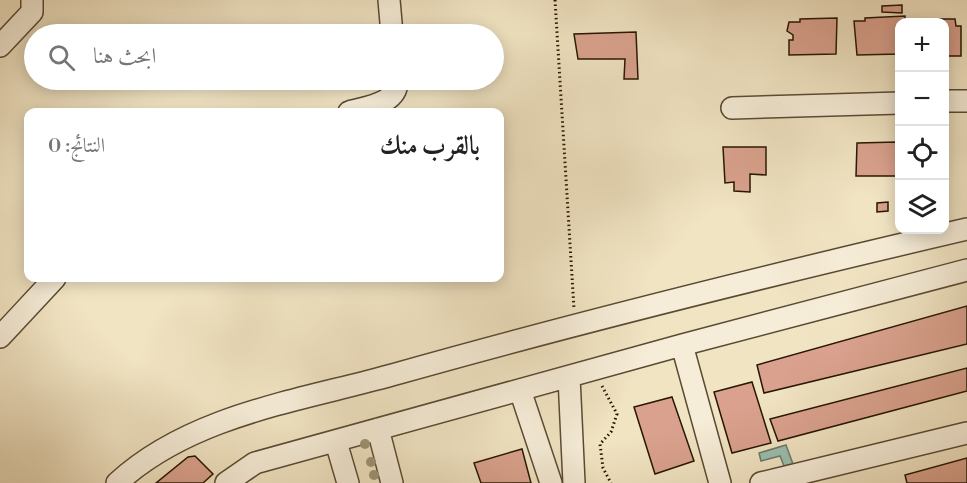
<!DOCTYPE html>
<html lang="ar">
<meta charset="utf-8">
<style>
body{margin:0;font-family:"Libre Bodoni",Amiri,serif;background:#f6f6f6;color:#222;direction:rtl}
.controls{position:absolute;right:18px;top:18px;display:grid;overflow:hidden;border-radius:12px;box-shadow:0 3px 15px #0003}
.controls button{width:54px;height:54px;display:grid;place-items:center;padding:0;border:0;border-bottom:2px solid #e0e0e0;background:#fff;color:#222;font:30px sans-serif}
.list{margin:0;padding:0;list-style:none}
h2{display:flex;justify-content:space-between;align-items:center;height:78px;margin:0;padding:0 24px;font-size:26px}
h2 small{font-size:20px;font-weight:400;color:#767676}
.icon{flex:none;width:33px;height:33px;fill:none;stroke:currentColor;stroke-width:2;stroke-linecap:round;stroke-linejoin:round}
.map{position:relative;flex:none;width:967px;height:483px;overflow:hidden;direction:ltr}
.search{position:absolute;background:#fff;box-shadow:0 3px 15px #0003;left:24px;top:24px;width:480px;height:66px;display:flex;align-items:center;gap:15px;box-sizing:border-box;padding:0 21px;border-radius:33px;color:#767676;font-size:22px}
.panel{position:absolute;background:#fff;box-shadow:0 3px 15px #0003;left:24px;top:108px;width:480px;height:174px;border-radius:12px;direction:rtl}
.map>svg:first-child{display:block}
.water{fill:#9bbfb0;stroke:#6d7b6b;stroke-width:1.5}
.building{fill:#daa28e;stroke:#271603;stroke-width:1.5}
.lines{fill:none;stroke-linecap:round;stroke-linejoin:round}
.minor-casing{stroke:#5a4a33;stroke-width:24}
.path{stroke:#271603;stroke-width:3;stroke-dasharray:1.5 3;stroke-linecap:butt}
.minor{stroke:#f6edd8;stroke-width:21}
.tree{fill:#9e9475}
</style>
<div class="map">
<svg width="967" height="483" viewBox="0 0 967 483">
<rect width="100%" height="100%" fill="#f1e4c3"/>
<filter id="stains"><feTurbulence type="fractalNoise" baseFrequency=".00333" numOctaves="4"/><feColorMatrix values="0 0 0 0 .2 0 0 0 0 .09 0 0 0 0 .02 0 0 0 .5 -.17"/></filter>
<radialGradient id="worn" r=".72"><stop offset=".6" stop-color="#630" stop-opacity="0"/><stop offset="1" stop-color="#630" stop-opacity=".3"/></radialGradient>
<path class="water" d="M786,445L793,464L784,466L780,456L761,461L759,453Z"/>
<path class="building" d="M902,5V13L882,12V6Z
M905,16V22H900V54L857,55L854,21H865V18Z
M837,18L836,54L789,55V40H793V35L787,31L789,22H800V19Z
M932,19H955L956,26H961V56H944V22H932Z
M636,32L638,79H624L625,59H578L574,34Z
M897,142V176H856L857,143Z
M723,147H766V175L750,174V192L734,191V182L725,183Z
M888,202V211L877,212V203Z
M967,306V344L764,393L757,365Z
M967,368V391L778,441L770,419Z
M752,382L771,443L732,453L714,392Z
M672,397L694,461L655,474L634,407Z
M522,449L531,483H481L474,463Z
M195,456L213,474L203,483H156L188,457Z
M967,458V483H907L905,475Z"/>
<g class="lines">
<defs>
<path id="minor" d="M389,0L392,34
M0,46L32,12V0
M944,101H967
M732,108L900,103
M349,112C367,107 398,104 397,80
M0,337L55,278
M682,345L720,483
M569,377L574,483
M520,390L551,483
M378,429L392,483
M336,442L348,483
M117,483C191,415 299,401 392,375C583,321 774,274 967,229
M226,483L255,463L682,345L967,270
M761,483L967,433"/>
</defs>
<use href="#minor" class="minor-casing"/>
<path class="path" d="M555,0L574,309
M602,386L617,414L611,432L600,444L603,468L611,483"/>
<use href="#minor" class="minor"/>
</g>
<g class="tree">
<circle cx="365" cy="444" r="5"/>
<circle cx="371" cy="462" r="5"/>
<circle cx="374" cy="475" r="5"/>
</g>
<rect width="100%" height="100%" filter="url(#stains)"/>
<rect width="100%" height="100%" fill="url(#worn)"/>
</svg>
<div class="controls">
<button>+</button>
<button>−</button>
<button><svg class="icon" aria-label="locate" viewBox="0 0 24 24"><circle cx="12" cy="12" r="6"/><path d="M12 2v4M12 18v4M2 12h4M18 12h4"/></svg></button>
<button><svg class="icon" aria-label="layers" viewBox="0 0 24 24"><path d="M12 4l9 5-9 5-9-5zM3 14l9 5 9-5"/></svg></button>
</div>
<div class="search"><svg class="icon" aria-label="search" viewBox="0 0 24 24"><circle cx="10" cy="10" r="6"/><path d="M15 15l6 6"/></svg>ابحث هنا</div>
<section class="panel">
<h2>بالقرب منك<small>النتائج: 0</small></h2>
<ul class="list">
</ul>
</section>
</div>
